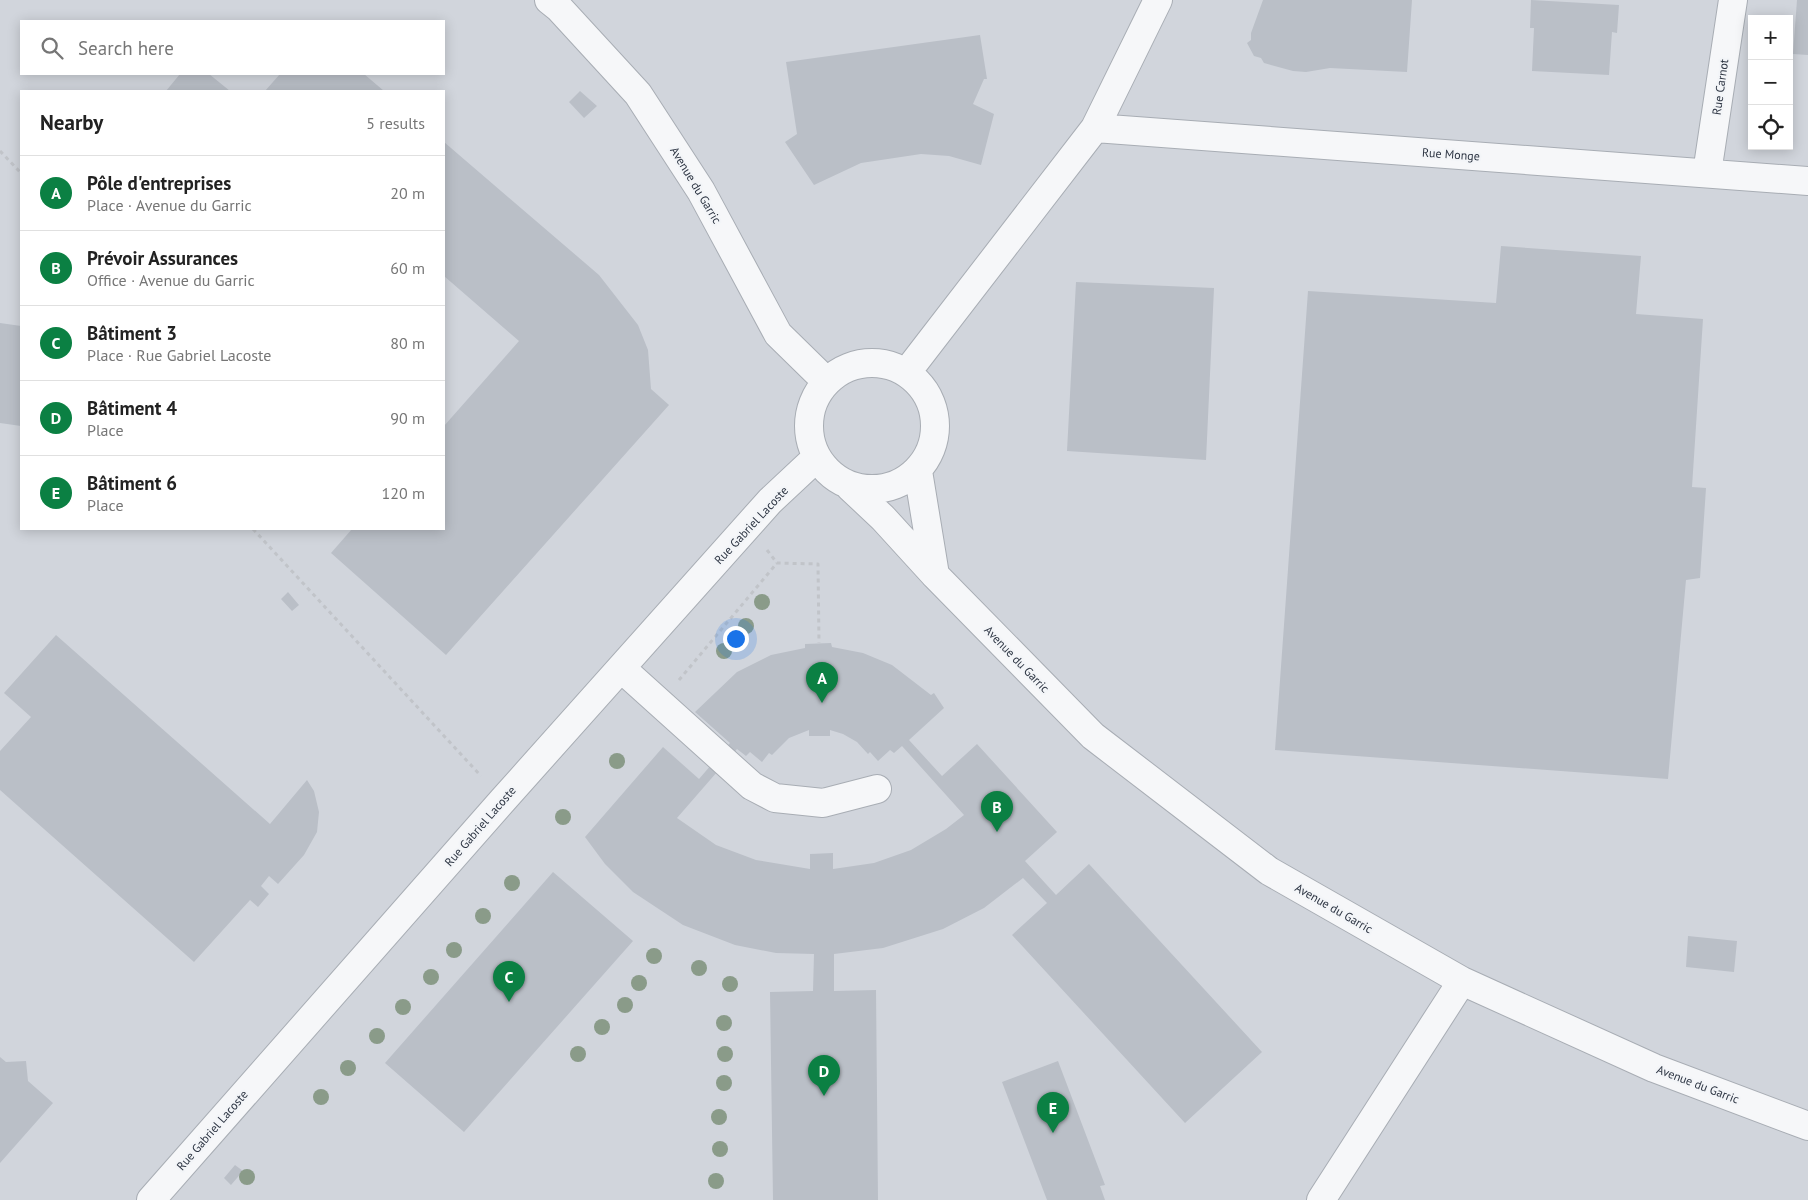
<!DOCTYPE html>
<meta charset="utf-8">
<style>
body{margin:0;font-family:"PT Sans",sans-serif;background:#f2f2f2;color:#222}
.controls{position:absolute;right:15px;top:15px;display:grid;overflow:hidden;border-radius:0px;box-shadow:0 2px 12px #0003}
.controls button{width:45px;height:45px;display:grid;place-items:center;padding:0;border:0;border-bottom:1px solid #e0e0e0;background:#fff;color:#222;font:25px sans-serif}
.you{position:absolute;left:735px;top:638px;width:18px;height:18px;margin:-12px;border:4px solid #fff;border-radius:50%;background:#1a73e8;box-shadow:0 0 0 8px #1a73e833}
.badge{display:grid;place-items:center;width:32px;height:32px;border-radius:50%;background:#0b8043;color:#fff;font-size:16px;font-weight:700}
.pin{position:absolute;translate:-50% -41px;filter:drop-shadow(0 1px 2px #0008)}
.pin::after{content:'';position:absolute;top:26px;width:18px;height:15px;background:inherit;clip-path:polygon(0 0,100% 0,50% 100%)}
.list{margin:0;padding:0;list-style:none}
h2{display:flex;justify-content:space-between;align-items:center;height:65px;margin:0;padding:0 20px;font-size:21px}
h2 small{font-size:16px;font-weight:400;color:#767676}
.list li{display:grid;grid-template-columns:32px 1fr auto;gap:15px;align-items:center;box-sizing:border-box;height:75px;padding:0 20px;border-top:1px solid #e0e0e0}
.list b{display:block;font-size:19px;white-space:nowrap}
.list p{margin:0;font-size:16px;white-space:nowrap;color:#767676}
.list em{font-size:16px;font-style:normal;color:#767676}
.icon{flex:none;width:28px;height:28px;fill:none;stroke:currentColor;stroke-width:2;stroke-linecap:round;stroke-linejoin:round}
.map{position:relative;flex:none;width:1808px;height:1200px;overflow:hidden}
.search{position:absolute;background:#fff;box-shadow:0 2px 12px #0003;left:20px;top:20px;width:425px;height:55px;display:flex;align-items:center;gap:12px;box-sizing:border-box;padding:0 18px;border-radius:0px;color:#767676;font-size:19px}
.panel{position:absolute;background:#fff;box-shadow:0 2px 12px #0003;left:20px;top:90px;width:425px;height:440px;border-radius:0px}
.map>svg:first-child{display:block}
.built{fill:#d1d5dc;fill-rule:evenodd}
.building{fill:#babfc7;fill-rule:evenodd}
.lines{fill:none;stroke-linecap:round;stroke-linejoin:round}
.minor-casing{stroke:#a8adb4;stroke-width:30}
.path{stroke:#c1c4c9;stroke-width:3;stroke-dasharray:4 4;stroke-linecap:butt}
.minor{stroke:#f6f7f9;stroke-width:28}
.tree{fill:#8a9b89}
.labels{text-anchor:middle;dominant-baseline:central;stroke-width:4.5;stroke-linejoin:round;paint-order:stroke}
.street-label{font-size:12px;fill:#2c3442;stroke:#f3f5f8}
</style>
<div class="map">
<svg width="1808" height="1200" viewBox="0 0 1808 1200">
<rect width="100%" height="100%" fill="#e3e6ea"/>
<path class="built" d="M0,0H1808V1200H0ZM1752,19H1789V146H1752ZM21,21H444V74H21ZM21,91H444V529H21Z"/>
<path class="building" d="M1263,0H1412L1407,72L1330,68L1306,72L1293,71L1264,63L1261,58L1254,56L1247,43L1251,40V33Z
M1531,0L1619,5L1617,33L1612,32L1609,75L1532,71L1534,28H1530Z
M1797,0H1808V55L1793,54Z
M980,35L987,79H984L973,104L994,114L981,165L949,156L921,154L861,163L814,185L785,142L797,134L786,62Z
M180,74H209L230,91H166Z
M280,74H364L384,91H265Z
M580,91L597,106L584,118L569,102Z
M444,142L599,275L638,325L648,350L651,389L669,405L446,655L331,553L352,529H444V426L519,341L444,276Z
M1501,246L1641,256L1636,314L1703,319L1692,487L1706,488L1700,578L1686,580L1668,779L1275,750L1308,291L1496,303Z
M1076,282L1214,288L1206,460L1067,451Z
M0,323L21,326V426L0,423Z
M288,592L299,605L292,611L281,599Z
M56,635L270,824L307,780L314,791L319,812L317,832L304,855L278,884L269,876L261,886L269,894L258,907L250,900L194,962L0,790V751L31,717L4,693Z
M831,643L832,647L863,653L892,665L931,695L934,693L944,708L909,740L942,776L977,744L1057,832L1025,861L1056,895L1089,864L1262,1052L1185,1123L1012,935L1047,903L1023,878L984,908L943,929L883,948L834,954V991L876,990L878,1200H773L770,992L813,991L814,954L776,953L735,945L683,925L633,892L605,864L585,837L663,747L699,779L730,743L695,712L737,672L771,655L805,648V644ZM809,730V736H830V730L843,734L857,742L868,754L870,752L878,761L890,750L894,753L902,746L964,815L946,829L911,850L874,863L833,869V853L810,854V869L756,860L716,845L677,818L737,749L746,756L750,752L762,762L769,753L772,755L789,738Z
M553,872L633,941L464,1132L385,1063Z
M1688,936L1737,941L1734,972L1686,967Z
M0,1057L6,1062L26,1061L28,1081L53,1103L0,1163Z
M1058,1061L1105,1185L1100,1186L1105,1200H1047L1002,1082Z
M235,1165L243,1171L231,1185L224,1178Z"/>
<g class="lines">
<defs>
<path id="minor" d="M549,0L559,8L638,94L701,191L778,334L826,381
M1095,128L1808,181
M1707,173L1733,0
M809 426a63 63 0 1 1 126 0a63 63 0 1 1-126 0Z
M907,372L1095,128L1158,0
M918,471L935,575
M850,487L883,518L935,575L1093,736L1269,871L1462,981L1654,1068L1808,1126
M621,668L752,786L775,798L823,803L877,789
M151,1200L503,800L770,501L816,458
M1321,1200L1462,981"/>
</defs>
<use href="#minor" class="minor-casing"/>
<path class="path" d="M0,151L21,173
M253,529L481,776
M767,550L777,563L818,564L819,643
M679,680L777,563"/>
<use href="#minor" class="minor"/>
</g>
<g class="tree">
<circle cx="762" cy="602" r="8"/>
<circle cx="746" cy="626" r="8"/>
<circle cx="724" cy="651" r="8"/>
<circle cx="617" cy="761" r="8"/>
<circle cx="563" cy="817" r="8"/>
<circle cx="512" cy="883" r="8"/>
<circle cx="483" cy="916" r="8"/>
<circle cx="454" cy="950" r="8"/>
<circle cx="654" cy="956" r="8"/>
<circle cx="699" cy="968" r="8"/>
<circle cx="431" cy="977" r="8"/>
<circle cx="639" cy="983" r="8"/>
<circle cx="730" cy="984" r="8"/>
<circle cx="625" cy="1005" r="8"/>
<circle cx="403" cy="1007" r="8"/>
<circle cx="724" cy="1023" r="8"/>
<circle cx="602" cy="1027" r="8"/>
<circle cx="377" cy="1036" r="8"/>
<circle cx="578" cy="1054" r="8"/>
<circle cx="725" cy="1054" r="8"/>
<circle cx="348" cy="1068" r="8"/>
<circle cx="724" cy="1083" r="8"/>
<circle cx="321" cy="1097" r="8"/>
<circle cx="719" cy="1117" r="8"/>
<circle cx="720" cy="1149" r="8"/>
<circle cx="247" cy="1177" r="8"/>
<circle cx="716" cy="1181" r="8"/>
</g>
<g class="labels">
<g class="street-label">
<text transform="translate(1720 87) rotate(-82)">Rue Carnot</text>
<text transform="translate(1451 154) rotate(4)">Rue Monge</text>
<text transform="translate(696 185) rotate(59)">Avenue du Garric</text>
<text transform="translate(751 525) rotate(-47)">Rue Gabriel Lacoste</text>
<text transform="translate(1017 659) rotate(46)">Avenue du Garric</text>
<text transform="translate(480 826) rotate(-49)">Rue Gabriel Lacoste</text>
<text transform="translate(1334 908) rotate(30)">Avenue du Garric</text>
<text transform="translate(1698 1084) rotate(21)">Avenue du Garric</text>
<text transform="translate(212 1130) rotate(-49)">Rue Gabriel Lacoste</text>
</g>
</g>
</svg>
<div class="controls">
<button>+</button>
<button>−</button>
<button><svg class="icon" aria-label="locate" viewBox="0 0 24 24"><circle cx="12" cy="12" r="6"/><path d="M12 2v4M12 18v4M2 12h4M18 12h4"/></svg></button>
</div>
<div class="you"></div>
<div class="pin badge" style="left:822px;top:703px">A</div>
<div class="pin badge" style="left:997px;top:832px">B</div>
<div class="pin badge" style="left:509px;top:1002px">C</div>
<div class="pin badge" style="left:824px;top:1096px">D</div>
<div class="pin badge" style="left:1053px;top:1133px">E</div>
<div class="search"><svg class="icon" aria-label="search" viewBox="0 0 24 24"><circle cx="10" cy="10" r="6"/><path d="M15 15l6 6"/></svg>Search here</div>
<section class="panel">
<h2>Nearby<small>5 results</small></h2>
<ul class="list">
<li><span class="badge">A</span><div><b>Pôle d'entreprises</b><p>Place · Avenue du Garric</p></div><em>20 m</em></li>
<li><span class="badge">B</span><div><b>Prévoir Assurances</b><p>Office · Avenue du Garric</p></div><em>60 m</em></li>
<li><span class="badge">C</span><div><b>Bâtiment 3</b><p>Place · Rue Gabriel Lacoste</p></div><em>80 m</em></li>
<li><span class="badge">D</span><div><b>Bâtiment 4</b><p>Place</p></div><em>90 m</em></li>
<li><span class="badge">E</span><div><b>Bâtiment 6</b><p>Place</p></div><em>120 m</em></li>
</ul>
</section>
</div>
